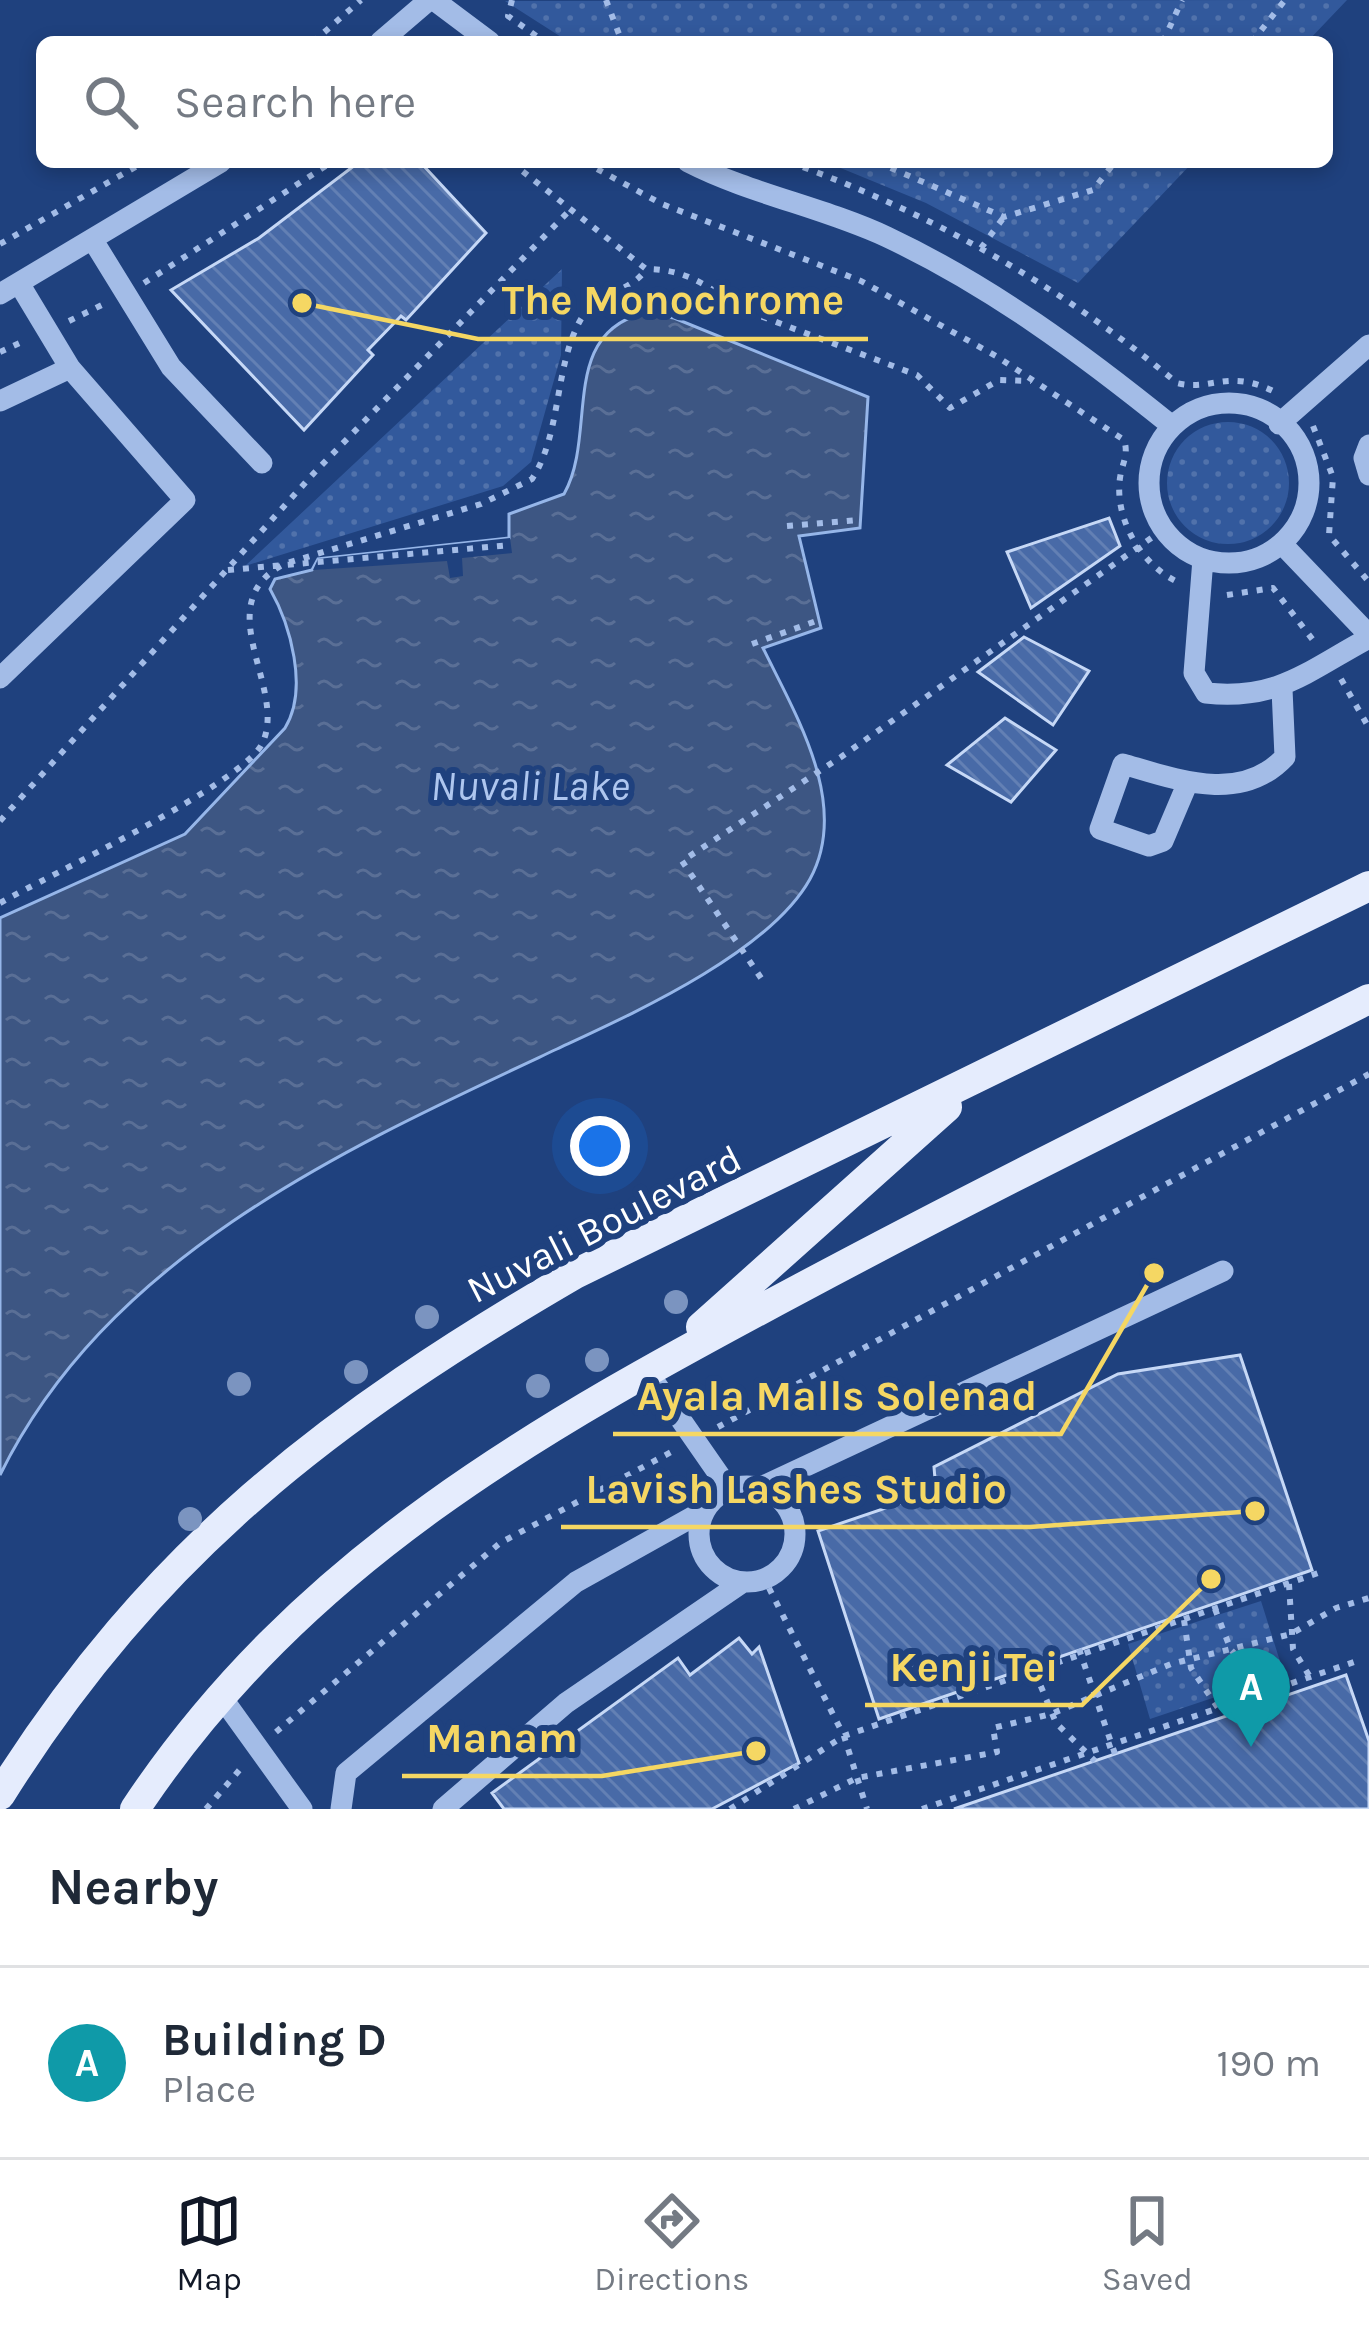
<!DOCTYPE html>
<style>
body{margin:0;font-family:Karla,sans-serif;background:#f6f6f7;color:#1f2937}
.you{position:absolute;left:600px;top:1146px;width:42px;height:42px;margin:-30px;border:9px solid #fff;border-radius:50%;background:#1a73e8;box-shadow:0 0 0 18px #1a73e833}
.badge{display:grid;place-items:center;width:78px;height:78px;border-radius:50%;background:#111827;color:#fff;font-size:39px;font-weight:700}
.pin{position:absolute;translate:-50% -99px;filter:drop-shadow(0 3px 6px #0008)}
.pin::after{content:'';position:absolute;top:63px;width:42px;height:36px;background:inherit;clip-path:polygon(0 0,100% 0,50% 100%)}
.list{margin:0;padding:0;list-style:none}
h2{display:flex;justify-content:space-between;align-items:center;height:156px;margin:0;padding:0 48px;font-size:51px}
h2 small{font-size:39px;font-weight:400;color:#747a83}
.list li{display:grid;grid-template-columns:78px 1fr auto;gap:36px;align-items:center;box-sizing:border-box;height:192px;padding:0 48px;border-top:3px solid #e0e1e3}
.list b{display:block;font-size:45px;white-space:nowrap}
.list p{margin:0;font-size:39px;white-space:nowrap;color:#747a83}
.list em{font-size:39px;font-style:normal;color:#747a83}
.icon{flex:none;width:66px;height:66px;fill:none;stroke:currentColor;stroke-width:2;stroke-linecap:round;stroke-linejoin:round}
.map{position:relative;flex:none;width:1369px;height:1809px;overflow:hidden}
.search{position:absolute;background:#fff;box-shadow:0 6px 18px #0003;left:36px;right:36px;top:36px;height:132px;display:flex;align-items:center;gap:30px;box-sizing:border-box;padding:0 42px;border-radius:18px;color:#747a83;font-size:45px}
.sheet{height:348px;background:#fff}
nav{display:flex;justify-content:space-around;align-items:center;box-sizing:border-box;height:168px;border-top:3px solid #e0e1e3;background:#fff;font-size:33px;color:#747a83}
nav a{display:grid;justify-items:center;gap:6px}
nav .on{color:#111827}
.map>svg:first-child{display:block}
.grass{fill:url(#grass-dots)}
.water{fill:url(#water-ripples);stroke:#96b6e9;stroke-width:3}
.pier{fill:#1f417e}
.building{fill:url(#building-back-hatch);stroke:#c6d8f6;stroke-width:3}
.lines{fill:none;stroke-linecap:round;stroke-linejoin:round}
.path{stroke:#a3bce7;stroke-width:6;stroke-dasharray:6 9;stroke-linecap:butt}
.minor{stroke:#a3bce7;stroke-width:21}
.major{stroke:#e5ecfd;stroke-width:30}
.path-bridge{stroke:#a3bce7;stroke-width:6;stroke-dasharray:6 9;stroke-linecap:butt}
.tree{fill:#7b94c0}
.labels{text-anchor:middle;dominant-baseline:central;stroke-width:12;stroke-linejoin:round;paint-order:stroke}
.street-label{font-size:39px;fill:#fff;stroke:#1f417e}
.water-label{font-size:42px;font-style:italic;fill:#aec6ef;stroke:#1f417e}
.leader{fill:none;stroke:#f5d763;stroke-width:4.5}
.callout-dot{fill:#f5d763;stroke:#1f417e;stroke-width:4.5}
.callout-label{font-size:42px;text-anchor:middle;font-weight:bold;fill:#f5d763;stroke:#1f417e;stroke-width:12;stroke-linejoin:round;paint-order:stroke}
</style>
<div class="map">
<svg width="1369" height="1809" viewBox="0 0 1369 1809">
<defs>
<pattern id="grass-dots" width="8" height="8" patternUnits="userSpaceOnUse" patternTransform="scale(3)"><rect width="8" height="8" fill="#32599c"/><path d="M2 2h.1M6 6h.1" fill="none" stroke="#5172ab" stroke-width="1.8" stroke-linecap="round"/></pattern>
<pattern id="water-ripples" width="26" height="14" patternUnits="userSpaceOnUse" patternTransform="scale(3)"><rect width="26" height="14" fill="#3d5683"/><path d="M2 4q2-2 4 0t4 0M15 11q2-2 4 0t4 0" fill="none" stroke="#5a6f96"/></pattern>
<pattern id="building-back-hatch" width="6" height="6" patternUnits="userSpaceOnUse" patternTransform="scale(3)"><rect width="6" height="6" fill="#486aa7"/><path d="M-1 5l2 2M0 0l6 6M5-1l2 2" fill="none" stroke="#6380b4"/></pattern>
</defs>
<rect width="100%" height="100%" fill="#1f417e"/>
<path class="grass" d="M1347,0L1307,42H569L505,1Z
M826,162H1193L1078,283L926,203Z
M562,269L561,355L531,462L503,486L245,566Z
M1167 483a61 61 0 1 1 122 0a61 61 0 1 1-122 0Z
M1261,1601L1284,1674L1150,1719L1128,1644Z"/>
<path class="water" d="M644,313L674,318L868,397L860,528L799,536L821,628L763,648C795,714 851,804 810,879C769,953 632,1014 557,1049C346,1148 109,1254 0,1475V918L185,834L285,728C309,689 290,624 270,589L275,579L312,570L318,559L509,538V514L564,494C598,434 558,335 644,313Z"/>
<path class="pier" d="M510,538L512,553L462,558L463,576L450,578L447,561L313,570L318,559Z"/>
<path class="building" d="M359,162H420L486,233L406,320L401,316L368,350L373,355L304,430L171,290L259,238Z
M1109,518L1120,546L1031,608L1007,552Z
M1024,637L1089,671L1053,725L978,672Z
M1005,718L1056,750L1011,802L947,765Z
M1240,1355L1312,1570L879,1719L818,1531L936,1491L934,1467L1118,1374Z
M739,1638L752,1654L759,1647L799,1763L712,1809H504L492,1793L678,1658L690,1675Z
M1346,1675L1369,1741V1809H954Z"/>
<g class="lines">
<path class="path" d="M512,0L508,16L545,42
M606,0L622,42
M313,42L361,0
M1163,42L1182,0
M1252,42L1285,0
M511,162L646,269C679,269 707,282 731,305L917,375L950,408L999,380L1031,381
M584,162L662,204L861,281L996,356L1124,440C1129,455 1122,463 1120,478C1114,519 1142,567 1180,583
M789,162C931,213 1061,286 1177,383C1213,392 1227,367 1277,393
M877,162L1004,217L1093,190L1115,162
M0,244L144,162
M981,248L1004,217
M144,283L332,162
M69,321L106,303
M0,352L24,341
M1313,426L1333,477L1329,535L1369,582
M787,526L860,520
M228,570L511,545
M1227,595L1273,588L1316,644
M752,644L819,620
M1341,679L1369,728
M0,821L314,473L569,211
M0,903C48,876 242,784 262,744C289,689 206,605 284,564L481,504L532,479C562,433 554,366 581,319C597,293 633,291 646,269
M761,978L682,861L841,757L1164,529
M718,1427L1369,1074
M1289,1584L1293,1649L1310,1677
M769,1588L844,1736L867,1809
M1215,1609L1231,1650L1272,1690
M1184,1620L1191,1668L1218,1708
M1035,1672L1056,1723L1095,1761
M276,1732L500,1543L675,1450
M206,1809L242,1767
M730,1809L844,1736L1324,1571
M794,1809L857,1778L997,1752L993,1728L1051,1714L1171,1664L1291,1634L1336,1608L1369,1598
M922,1809L1354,1662"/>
<path class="minor" d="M434,0L490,42
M380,42L429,0
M688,162C750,194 823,207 887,237C991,286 1084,355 1172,426
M94,242L171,367L262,463
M0,294L221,162
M0,401L70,368
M1149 483a80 80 0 1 1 160 0a80 80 0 1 1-160 0Z
M1279,424L1369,345
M1369,445L1364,458L1369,475
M1282,544L1369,635
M1203,559L1194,673L1206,693C1278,701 1309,670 1369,638
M0,678L185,500L70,368L20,285
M1188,782L1163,841L1149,846L1100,829L1123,764C1178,780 1241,804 1285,757L1282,689
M647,1371L729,1489
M699 1534a48 48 0 1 1 96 0a48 48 0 1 1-96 0Z
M759,1488L1223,1271
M220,1695L302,1809
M341,1809L346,1773L576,1582L705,1510
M443,1809L566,1703L743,1582"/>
<path class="major" d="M701,1327L947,1107
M0,1795C153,1551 329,1417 575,1274L1369,886
M135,1809C302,1558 542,1426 801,1288C988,1188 1179,1094 1369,999"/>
<path class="path-bridge" d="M1079,1649L1115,1754"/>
</g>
<g class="tree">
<circle cx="676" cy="1302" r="12"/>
<circle cx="427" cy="1317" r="12"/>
<circle cx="597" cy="1360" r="12"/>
<circle cx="356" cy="1372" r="12"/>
<circle cx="239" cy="1384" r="12"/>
<circle cx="538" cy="1386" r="12"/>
<circle cx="190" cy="1519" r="12"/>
</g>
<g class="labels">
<g class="street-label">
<text transform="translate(604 1224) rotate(-27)">Nuvali Boulevard</text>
</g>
<g class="water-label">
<text x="530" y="786">Nuvali Lake</text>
</g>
</g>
<path class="leader" d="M302 303L478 339H868M1154 1273L1061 1434H613M1255 1511L1030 1527H561M1211 1579L1082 1705H865M756 1751L602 1776H402"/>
<g class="callout-dot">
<circle cx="302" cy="303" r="12"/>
<circle cx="1154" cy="1273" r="12"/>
<circle cx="1255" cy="1511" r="12"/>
<circle cx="1211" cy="1579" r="12"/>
<circle cx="756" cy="1751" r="12"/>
</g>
<g class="callout-label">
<text x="673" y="314">The Monochrome</text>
<text x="837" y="1410">Ayala Malls Solenad</text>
<text x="796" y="1503">Lavish Lashes Studio</text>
<text x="974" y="1681">Kenji Tei</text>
<text x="502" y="1752">Manam</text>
</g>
</svg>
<div class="you"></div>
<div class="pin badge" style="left:1251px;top:1747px;background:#0f9aa8">A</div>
<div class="search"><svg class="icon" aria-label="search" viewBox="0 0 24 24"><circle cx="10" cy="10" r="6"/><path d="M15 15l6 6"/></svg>Search here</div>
</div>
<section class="sheet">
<h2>Nearby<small></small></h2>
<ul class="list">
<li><span class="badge" style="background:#0f9aa8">A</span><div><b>Building D</b><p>Place</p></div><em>190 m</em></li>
</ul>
</section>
<nav>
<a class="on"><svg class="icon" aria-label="map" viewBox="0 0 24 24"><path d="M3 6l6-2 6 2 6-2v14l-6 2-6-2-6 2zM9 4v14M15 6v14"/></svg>Map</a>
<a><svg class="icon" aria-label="directions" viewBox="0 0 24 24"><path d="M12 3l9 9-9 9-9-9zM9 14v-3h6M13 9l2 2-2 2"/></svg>Directions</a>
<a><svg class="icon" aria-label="saved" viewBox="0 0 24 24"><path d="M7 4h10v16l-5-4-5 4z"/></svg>Saved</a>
</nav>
